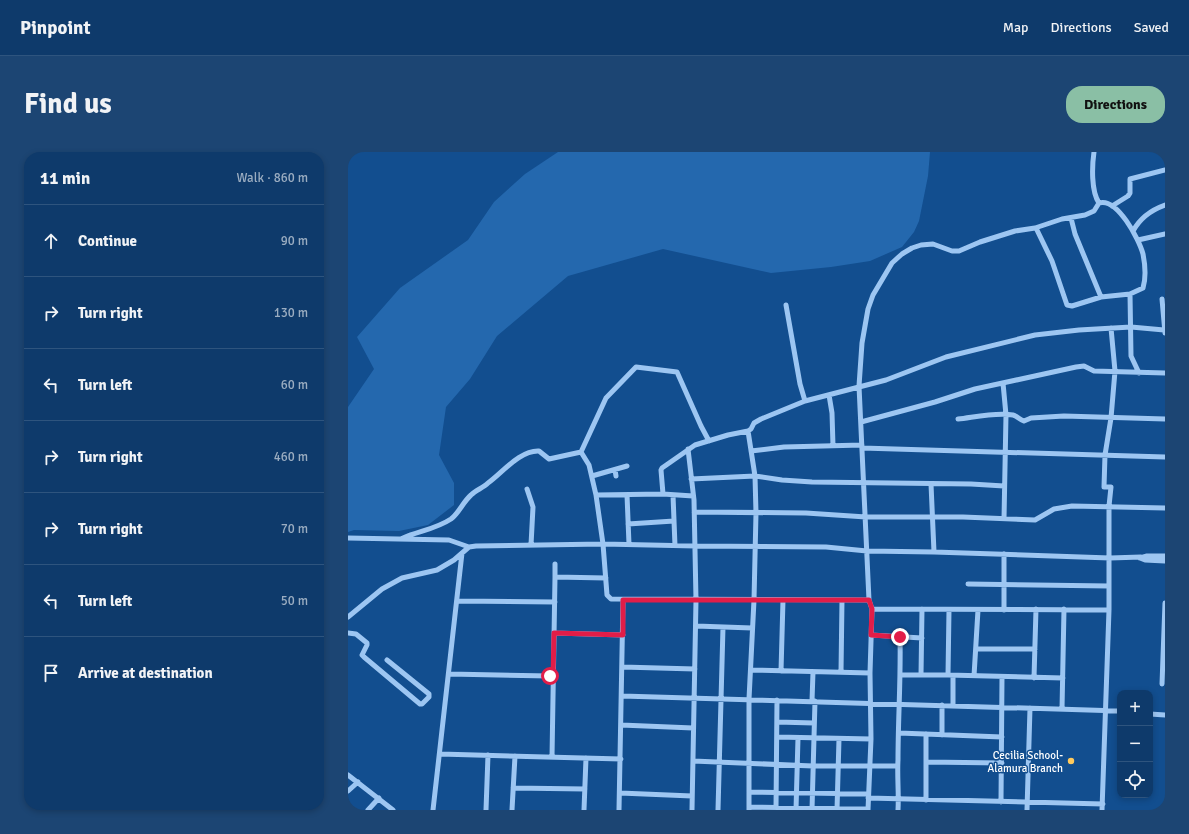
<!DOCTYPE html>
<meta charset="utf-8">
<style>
body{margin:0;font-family:Signika,sans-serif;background:#1c4573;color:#f1f3f6}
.controls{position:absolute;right:12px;bottom:12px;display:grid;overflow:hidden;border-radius:8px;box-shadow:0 2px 6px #0003}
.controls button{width:36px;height:36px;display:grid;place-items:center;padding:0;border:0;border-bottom:1px solid #2e547e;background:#0e3a6b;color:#f1f3f6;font:20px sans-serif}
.stop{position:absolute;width:12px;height:12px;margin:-9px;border:3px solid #e11d48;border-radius:50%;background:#fff}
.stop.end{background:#e11d48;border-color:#fff;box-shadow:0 1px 4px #0008}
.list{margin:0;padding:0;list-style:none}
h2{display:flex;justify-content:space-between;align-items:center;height:52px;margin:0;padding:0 16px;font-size:17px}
h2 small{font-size:13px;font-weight:400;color:#9badc1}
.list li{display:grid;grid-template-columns:26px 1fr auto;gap:12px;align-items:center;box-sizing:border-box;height:72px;padding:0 16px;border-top:1px solid #2e547e}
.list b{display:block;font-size:15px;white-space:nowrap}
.list em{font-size:13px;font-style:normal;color:#9badc1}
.icon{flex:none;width:22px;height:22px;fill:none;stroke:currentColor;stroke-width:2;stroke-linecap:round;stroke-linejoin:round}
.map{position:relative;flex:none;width:817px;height:658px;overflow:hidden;border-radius:16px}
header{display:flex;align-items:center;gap:24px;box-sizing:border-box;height:56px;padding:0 20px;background:#0e3a6b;border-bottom:1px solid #2e547e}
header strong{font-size:19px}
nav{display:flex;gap:22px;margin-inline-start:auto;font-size:14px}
.intro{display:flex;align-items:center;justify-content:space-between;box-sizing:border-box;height:96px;padding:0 24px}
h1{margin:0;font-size:28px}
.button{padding:10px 18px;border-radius:16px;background:#8abfa5;color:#111;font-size:14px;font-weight:700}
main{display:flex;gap:24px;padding:0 24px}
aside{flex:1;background:#0e3a6b;border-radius:16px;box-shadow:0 2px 6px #0003}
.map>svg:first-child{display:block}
.green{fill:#2468ae}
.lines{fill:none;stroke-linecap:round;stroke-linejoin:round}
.minor{stroke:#9dc6f2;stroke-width:5}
.route{stroke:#e11d48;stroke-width:5}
.poi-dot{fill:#ffca5d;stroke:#124e8f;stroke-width:1.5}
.labels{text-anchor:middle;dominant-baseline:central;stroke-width:3;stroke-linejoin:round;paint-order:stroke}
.poi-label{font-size:11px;fill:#fff;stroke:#124e8f;text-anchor:end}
</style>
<header>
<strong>Pinpoint</strong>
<nav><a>Map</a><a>Directions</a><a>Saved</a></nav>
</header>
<div class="intro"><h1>Find us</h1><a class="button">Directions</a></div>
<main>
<aside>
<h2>11 min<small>Walk · 860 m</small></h2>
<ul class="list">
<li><svg class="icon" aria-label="ahead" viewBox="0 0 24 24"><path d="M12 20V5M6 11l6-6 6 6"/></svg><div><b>Continue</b></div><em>90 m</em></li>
<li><svg class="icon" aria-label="right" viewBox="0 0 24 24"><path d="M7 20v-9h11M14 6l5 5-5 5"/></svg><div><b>Turn right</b></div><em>130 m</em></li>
<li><svg class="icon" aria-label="left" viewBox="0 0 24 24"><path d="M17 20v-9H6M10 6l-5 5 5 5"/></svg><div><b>Turn left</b></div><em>60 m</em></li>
<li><svg class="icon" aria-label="right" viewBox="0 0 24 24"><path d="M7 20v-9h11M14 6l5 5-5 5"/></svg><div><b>Turn right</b></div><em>460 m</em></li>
<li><svg class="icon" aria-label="right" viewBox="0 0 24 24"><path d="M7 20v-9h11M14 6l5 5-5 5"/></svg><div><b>Turn right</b></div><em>70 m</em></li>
<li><svg class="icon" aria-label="left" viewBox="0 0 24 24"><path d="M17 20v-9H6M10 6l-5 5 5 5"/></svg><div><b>Turn left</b></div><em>50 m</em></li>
<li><svg class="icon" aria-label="arrive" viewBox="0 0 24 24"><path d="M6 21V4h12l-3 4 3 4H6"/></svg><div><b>Arrive at destination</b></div></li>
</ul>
</aside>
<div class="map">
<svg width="817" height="658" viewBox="0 0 817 658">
<rect width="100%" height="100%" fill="#124e8f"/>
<path class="green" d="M210,0H582L580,24L571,69L566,80L554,95L522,109L483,115L423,121L315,97L220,124L149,184L122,227L98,255L91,303L106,331V353L80,373L51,379L6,378L0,380V255L26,217L9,185L52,136L120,88L146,50L177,22Z"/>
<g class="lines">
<path class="minor" d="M746,0C744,14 743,39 751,51
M816,0L817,4
M764,54L780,44L782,41V27L817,18
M723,66L727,82L753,145
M785,79C792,66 803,58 817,53
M790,88L817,82
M782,142L783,204L791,221
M814,147L817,181
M438,153L452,232L457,249
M655,231L658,263L656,367
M481,243L484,261L485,294
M610,267C627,265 648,260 665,263C669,264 672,268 676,269L683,266L716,264L817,267
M513,270L587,250L627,237L728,215L736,214L746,219L817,221
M400,279L407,324L408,361L406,448L401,547V658
M514,296L817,305
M340,297L346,348L348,448L344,658
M403,299L436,295L514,293
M233,300L241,313L248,343L255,392L259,443L263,447L521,448
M267,318L268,324
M244,324L279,314
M343,327L407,324L434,328L464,330L623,332L656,334
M583,332L586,400
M179,337L185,355L183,393
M315,342L313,318L314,316L347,293L380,283L400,279L403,277L406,271L413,267L457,249L538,228L598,205L687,183L731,178L783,175L816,178
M248,343L315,342L345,344
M279,343L281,392
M325,343L327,394
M346,360L458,361L518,365H615L687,368L706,357L724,354L817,356
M280,372L326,369
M0,386L101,388L121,395
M55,386C71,379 88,377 103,367C111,361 115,350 123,343C128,338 135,336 140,331C154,321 172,298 191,299L201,307L233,300L258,246L288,215L329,220L353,274L361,289
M792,406L797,408L817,409
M792,406L799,404H817
M207,425V412
M620,432L761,434
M109,449L207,450
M524,457L761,458
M656,458V402
M0,465L34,437L54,426L89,418L106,408L121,395L128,394L255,392L348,394L478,395L519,399L586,400L762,406L793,405
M348,474L404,476
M0,481L8,482L19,491V493L14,503L16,505L72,552H74L81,545V542L39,508
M206,481L275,483
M523,483L574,486
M628,497H687
M274,515L347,517
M403,518L522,521
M433,519L435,448
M493,520L494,448
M101,522L202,524L205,526
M553,523H600L715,526
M573,523L574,457
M600,523L601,458
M626,524L630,458
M686,526L688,457
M814,532L817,451
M274,544L772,559
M464,549L465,520
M594,553V583
M605,553V524
M714,557L716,457
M802,562L817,563
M429,570L466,571
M273,573L345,576
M551,581L654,585
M429,585L523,587
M92,602L273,607
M204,605L207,425L258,426
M345,609L465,614H549
M578,610L654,611
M0,623L45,658
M165,636L237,637
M0,639L10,630
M401,640L520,642
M272,641L344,644
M520,646L755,652
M578,648V582
M653,650L654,525
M401,655L520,657
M428,657L429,548
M20,658L31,646
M85,658L114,401
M138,658L140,603
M164,658L167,604
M236,658L238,606
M271,658L275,448
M370,658L375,475
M448,658L450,586
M464,658L467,549
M489,658L491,587
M520,658L523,587L522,521L524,457L521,448L511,234L514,191L520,157L525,143L544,111L554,102L564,96L573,93L585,92L604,99H611L632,90L667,79L687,76L714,67L737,63L746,59L751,51C769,45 791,87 795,102C797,112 798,126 795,136L782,142L753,145L724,154L719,153L704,109L688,76
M550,658C551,641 549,625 550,608C550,567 553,526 552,485
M679,658L682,556
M754,658L761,458V354L763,335H756L757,303L763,266L767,219L763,176"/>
</g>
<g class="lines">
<path class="route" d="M202,524L205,526L206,481L275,483V448H521L524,457L523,483L552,485"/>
</g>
<circle class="poi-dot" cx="723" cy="609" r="4"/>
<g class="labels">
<g class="poi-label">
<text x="715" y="603">Cecilia School-<tspan x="715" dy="13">Alamura Branch</tspan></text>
</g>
</g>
</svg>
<div class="controls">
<button>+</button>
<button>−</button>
<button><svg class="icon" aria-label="locate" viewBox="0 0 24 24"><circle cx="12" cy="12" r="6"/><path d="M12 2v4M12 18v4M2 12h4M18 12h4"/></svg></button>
</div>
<div class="stop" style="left:202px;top:524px"></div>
<div class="stop end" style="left:552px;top:485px"></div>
</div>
</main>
